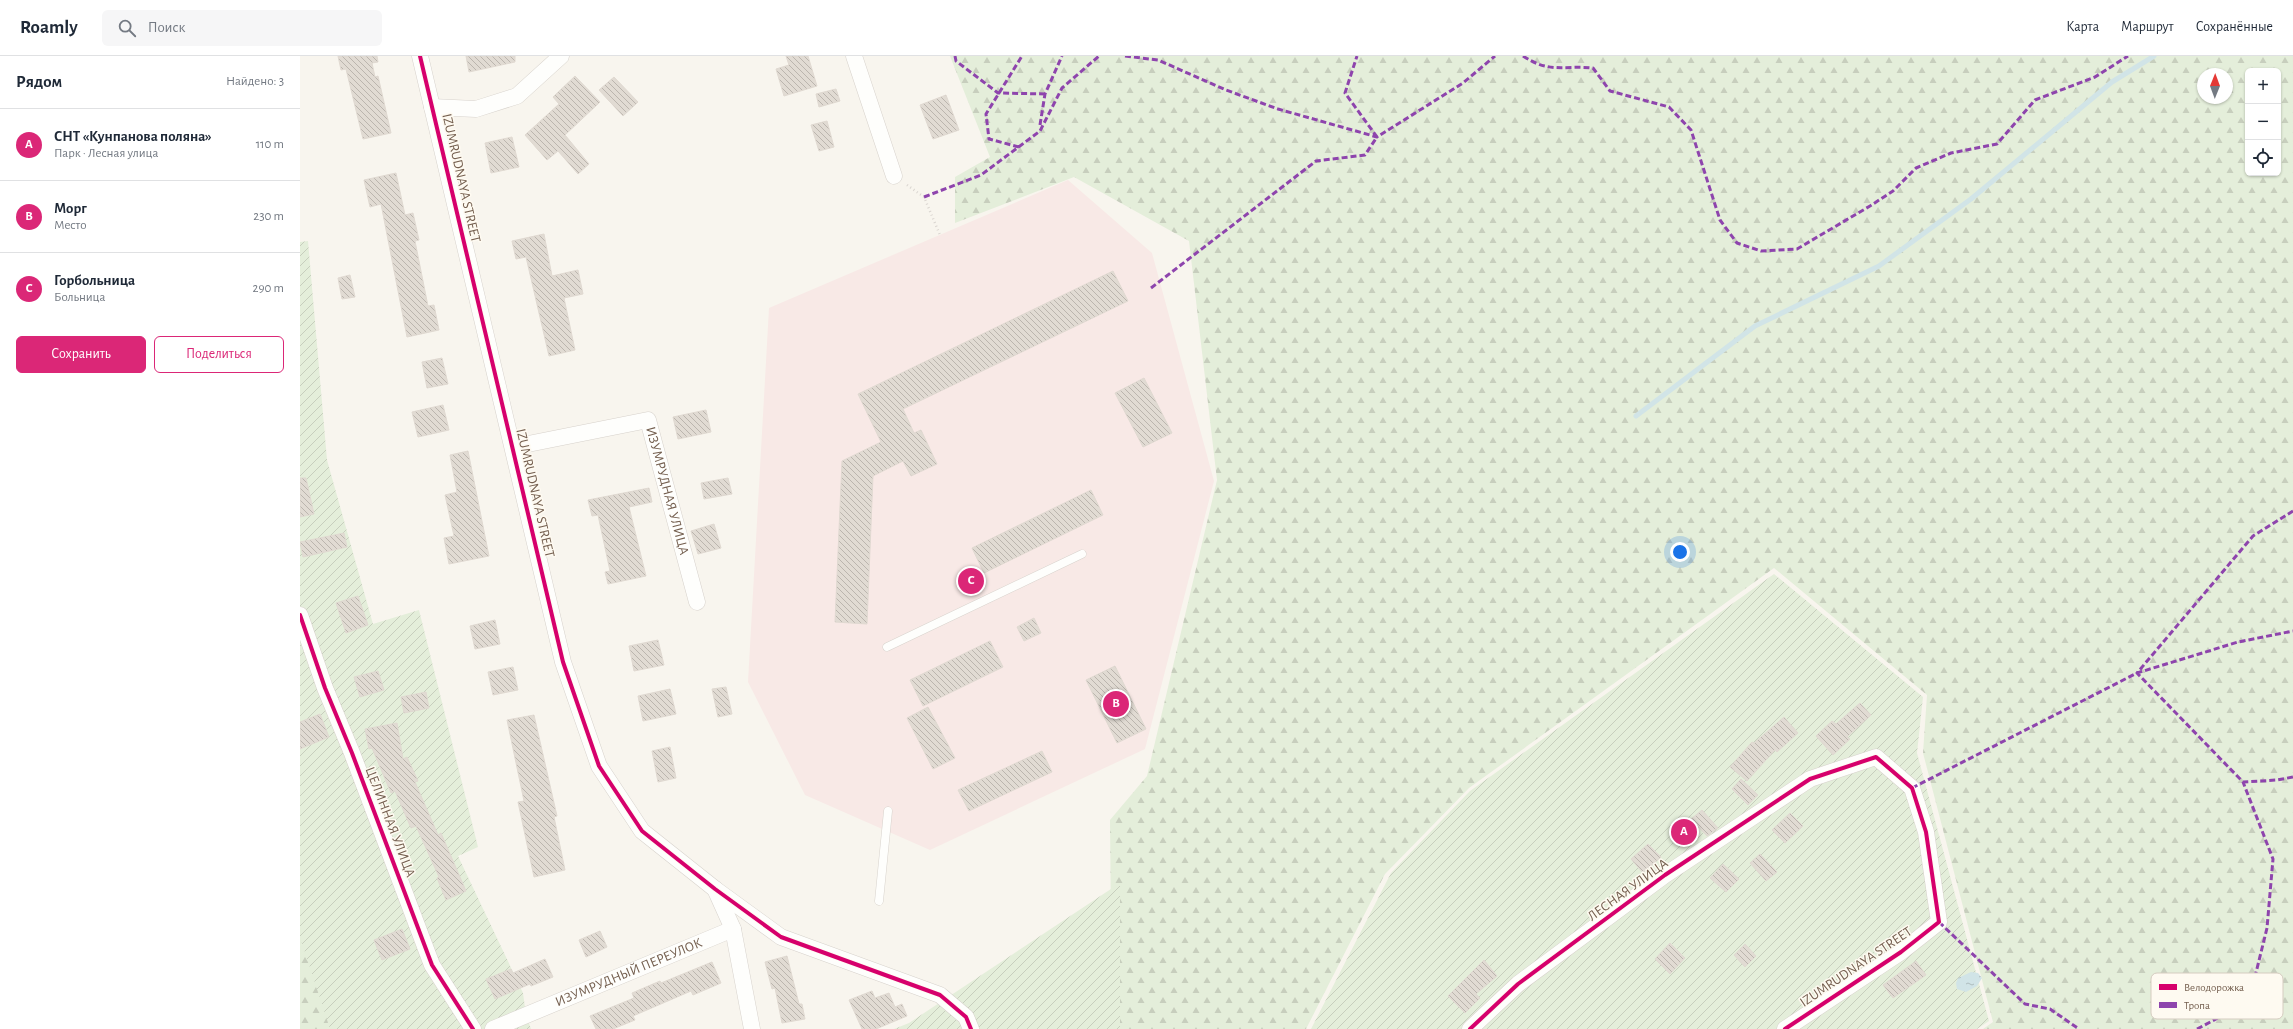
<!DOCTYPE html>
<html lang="ru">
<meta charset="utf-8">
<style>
body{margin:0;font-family:"Alegreya Sans",sans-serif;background:#f6f6f7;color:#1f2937}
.controls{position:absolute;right:12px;top:12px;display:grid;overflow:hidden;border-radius:6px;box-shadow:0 1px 3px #0004}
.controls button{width:36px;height:36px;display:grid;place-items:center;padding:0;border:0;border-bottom:1px solid #e0e1e3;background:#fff;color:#1f2937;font:20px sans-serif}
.compass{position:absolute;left:1897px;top:12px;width:36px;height:36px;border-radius:50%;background:#fff;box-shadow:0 1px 3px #0004;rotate:1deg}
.you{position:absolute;left:1380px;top:496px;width:14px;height:14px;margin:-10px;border:3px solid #fff;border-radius:50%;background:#1a73e8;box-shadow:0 0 0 6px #1a73e833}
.badge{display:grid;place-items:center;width:26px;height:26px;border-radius:50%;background:#db2777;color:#fff;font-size:13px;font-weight:700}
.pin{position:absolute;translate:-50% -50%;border:2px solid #fff;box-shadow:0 1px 4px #0006}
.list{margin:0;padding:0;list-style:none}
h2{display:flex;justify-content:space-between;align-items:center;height:52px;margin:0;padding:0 16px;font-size:17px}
h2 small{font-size:13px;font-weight:400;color:#747a83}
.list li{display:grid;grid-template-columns:26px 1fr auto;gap:12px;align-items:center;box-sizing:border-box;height:72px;padding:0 16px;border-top:1px solid #e0e1e3}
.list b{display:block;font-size:15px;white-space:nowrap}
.list p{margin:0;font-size:13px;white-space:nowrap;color:#747a83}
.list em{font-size:13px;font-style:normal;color:#747a83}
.actions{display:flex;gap:8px;padding:12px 16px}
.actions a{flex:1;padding:9px 0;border:1px solid #db2777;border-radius:6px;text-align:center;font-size:14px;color:#db2777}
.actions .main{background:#db2777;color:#fff}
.icon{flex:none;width:22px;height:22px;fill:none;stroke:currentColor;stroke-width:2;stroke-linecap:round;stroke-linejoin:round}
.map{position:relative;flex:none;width:1993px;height:973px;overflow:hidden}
header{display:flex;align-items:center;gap:24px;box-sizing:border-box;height:56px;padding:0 20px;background:#fff;border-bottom:1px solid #e0e1e3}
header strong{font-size:19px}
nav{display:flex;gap:22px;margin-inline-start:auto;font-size:14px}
.search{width:280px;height:36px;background:#f6f6f7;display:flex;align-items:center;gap:10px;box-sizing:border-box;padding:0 14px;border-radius:6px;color:#747a83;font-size:15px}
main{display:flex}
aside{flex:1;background:#fff}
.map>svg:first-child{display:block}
.medical{fill:#f8e9e6}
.forest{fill:url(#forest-firs);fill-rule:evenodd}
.garden{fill:url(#garden-furrows)}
.water{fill:url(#water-ripples)}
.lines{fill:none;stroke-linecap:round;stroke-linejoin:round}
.stream{stroke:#d1e4e7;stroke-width:5}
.building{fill:url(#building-back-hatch);stroke:#e0d9d1}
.lane-casing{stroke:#d7d2cc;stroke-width:9}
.street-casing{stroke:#d7d2cc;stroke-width:17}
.path{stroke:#dad5d0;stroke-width:2.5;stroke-dasharray:1 3;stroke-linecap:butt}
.lane{stroke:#fefefc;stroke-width:8}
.street{stroke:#fefefc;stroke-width:16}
.quiet{stroke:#8e44ad;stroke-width:3;stroke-dasharray:6 3;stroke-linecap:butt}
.cycleway-casing{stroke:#fefaf1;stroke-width:6}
.cycleway{stroke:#d6006c;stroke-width:4}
.labels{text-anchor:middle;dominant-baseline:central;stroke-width:3;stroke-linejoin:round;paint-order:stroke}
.street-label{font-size:14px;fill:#745f4f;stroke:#fefaf1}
.key{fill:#fefaf1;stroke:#d5ccc0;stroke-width:1}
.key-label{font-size:11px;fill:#745f4f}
</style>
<header>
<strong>Roamly</strong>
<div class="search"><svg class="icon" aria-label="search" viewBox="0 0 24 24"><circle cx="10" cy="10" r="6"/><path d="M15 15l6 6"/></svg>Поиск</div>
<nav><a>Карта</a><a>Маршрут</a><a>Сохранённые</a></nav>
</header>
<main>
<aside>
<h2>Рядом<small>Найдено: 3</small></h2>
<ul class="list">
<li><span class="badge">A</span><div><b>СНТ «Кунпанова поляна»</b><p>Парк · Лесная улица</p></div><em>110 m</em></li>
<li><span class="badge">B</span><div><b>Морг</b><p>Место</p></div><em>230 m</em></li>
<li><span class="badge">C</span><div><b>Горбольница</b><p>Больница</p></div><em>290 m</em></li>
</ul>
<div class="actions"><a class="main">Сохранить</a><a>Поделиться</a></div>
</aside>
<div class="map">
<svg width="1993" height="973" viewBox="0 0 1993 973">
<defs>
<pattern id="forest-firs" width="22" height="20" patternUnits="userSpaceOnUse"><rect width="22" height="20" fill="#e4eeda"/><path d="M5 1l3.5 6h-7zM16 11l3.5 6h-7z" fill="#c7cebd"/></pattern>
<pattern id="garden-furrows" width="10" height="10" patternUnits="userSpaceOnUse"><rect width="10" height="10" fill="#e4eeda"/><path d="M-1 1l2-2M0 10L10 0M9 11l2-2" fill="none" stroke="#c7cebd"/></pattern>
<pattern id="water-ripples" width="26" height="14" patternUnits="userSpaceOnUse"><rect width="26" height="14" fill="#d1e4e7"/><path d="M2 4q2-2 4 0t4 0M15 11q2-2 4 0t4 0" fill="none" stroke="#aebcbe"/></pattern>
<pattern id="building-back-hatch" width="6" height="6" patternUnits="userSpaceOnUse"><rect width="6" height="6" fill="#e1dbd3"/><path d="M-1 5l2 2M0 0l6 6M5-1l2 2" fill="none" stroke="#bbb5ae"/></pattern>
</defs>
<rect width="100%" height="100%" fill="#f8f5ee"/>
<path class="medical" d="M768,124L852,197L914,425L845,693L630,794L505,739L448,626L469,252Z"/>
<path class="forest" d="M650,0H1993V973H1683L1693,966L1623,697L1627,639L1474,512L1169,732L1085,818L1006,973H812L810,764L847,720L917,424L889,185L774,121L655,167V121L690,101ZM1948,15H1978V117H1948ZM1903,18H1927V42H1903Z
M0,837L45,973H0Z"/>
<path class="garden" d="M8,185L27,404L73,568L119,554L178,791L158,800L223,937L226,959L231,973H30L0,881V186Z
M1474,518L1623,641L1617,697L1689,965L1677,973H1011L1091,817L1170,735Z
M820,827V973H594L609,967Z"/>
<path class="water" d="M1671,916L1678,917L1682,922L1677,930L1666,936L1657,933L1656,927L1658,922Z"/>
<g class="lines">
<path class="stream" d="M1336,360L1455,270L1579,210L1671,143L1812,26L1854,0"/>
</g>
<path class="building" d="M38,0H77L78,6L72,7L75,21L78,20L91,77L63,83L46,13L41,14Z
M166,0H215V6L169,16Z
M486,0H508L517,30L484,40L476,13L489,9Z
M275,20L300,46L265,79L289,108L278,118L258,95L247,104L225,79L259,48L253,41Z
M314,21L338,46L323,60L299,34Z
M536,33L540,45L519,51L516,38Z
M646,39L659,74L633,83L620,49Z
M527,65L534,91L519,95L511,69Z
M212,81L219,111L191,117L185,87Z
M96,117L105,159L113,157L119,184L115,185L128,250L134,249L139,274L107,281L81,148L70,151L64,124Z
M244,178L252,220L278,214L283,238L264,242L275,294L249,300L226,201L216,203L212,185Z
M813,215L828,245L603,353L614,377L621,374L637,408L611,420L603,405L573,420L567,568L535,566L542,405L581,386L558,338Z
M50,219L55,241L42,243L38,222Z
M142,302L148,328L127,332L122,306Z
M844,322L872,377L843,391L815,337Z
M143,349L149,374L118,381L112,356Z
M406,354L411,376L378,383L373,361Z
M168,395L189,500L149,508L144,482L154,480L145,439L157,436L150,399Z
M0,422H6L14,458L0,461Z
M428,422L432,438L404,443L401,427Z
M349,432L352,446L329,451L346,520L308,528L305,516L310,515L298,459L292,460L288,444Z
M791,434L803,459L684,517L672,492Z
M414,468L421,492L398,498L391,475Z
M44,477L47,491L3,501L0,486Z
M58,540L68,569L46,577L36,547Z
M734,562L741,577L724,585L717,571Z
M195,564L200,588L175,593L170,570Z
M358,584L364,609L334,615L329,590Z
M690,585L703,611L623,650L610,624Z
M815,610L846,673L817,687L786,624Z
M213,611L218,634L193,639L188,616Z
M78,615L84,634L60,641L54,621Z
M426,631L432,658L418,661L412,633Z
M370,633L376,658L343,665L338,640Z
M126,636L129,652L104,657L101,641Z
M1560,647L1571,659L1547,681L1550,683L1533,699L1516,680L1532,665L1536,668Z
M628,651L655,702L633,713L607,662Z
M20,658L29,681L0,693V666Z
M234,659L257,760L254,761L265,814L234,821L218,746L224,745L207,664Z
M1484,661L1498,677L1477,696L1475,694L1447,725L1430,711L1452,686L1454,687Z
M97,667L103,703L107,701L118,725L115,726L138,779L141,777L166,835L146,844L137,822L139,821L116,770L111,772L95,735L91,737L72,692L69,693L65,673Z
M370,691L376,722L358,726L352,695Z
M742,695L752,716L669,755L658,734Z
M1441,723L1458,739L1448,749L1432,733Z
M1402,754L1418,772L1407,780L1391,763Z
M1490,757L1503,770L1485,787L1472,774Z
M1348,788L1361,801L1343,817L1331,803Z
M1460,798L1477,816L1466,825L1450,807Z
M1423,808L1439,823L1426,836L1410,822Z
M102,873L110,893L82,904L74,884Z
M300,875L307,891L286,901L279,884Z
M1370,887L1385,902L1370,918L1355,903Z
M1445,888L1456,900L1445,911L1434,899Z
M487,900L499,948H502L505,963L482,967L475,932L472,933L465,906Z
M245,903L253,921L231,930L230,928L195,943L186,923L211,913L213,917Z
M1184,904L1197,920L1176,938L1180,942L1165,957L1148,940Z
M1616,905L1626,919L1593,942L1583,929Z
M412,906L421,927L393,939L391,935L333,960L335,964L313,973H296L290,960L334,942L332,937L360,925L361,927Z
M572,935L575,942L589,937L595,951L602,948L607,960L576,973H562L549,944Z"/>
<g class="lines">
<defs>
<path id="lane" d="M587,591L782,498
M579,845L588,755"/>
<g id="street">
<path d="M120,0L263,606L299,710L342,775L415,833L481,881L640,939L666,961L671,973"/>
<path d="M554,0L594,120"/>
<path d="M132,51L176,53L217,40L261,0"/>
<path id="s1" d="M213,391L348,364L397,546"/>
<path d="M0,559L25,632L52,697L132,909L173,973"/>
<path d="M415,833L433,873L452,973"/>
<path id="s2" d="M193,973L433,873"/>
<path d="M1170,973L1218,928L1365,819L1510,723L1576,701L1612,732L1626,776L1639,866L1601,896L1485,973"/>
</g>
</defs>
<use href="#lane" class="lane-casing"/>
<use href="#street" class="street-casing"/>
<path class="path" d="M607,129L624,141L640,179"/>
<use href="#lane" class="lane"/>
<use href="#street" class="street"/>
<path class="quiet" d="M655,0L656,5L698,37L745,38
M825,0L858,4L926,34L978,53L1077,81L1163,27L1195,0
M1223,0C1250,18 1264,9 1293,12L1310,35L1369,51L1391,74L1420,164L1437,187L1461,195L1497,193L1570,150L1593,135L1616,112L1651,97L1697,88L1735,44L1795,21L1828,0
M740,69L745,38L762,0
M719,91L689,83L686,58L722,0
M624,141L681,119L740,75L762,32L799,0
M851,232L1016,105L1065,99L1077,81L1045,37L1057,0
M1993,455L1953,480L1837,617L1943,726L1977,724L1993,721
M1612,732L1837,617L1938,586L1993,575
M1639,866L1725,948L1750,953L1779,973
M1897,973L1916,963L1951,937L1967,872L1973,803L1943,726"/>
<defs>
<path id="cycleway" d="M120,0L263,606L299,710L342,775L415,833L481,881L640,939L666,961L671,973
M0,559L25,632L52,697L132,909L173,973
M1170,973L1218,928L1365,819L1510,723L1576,701L1612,732L1626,776L1639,866L1601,896L1485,973"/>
</defs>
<use href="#cycleway" class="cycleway-casing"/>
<use href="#cycleway" class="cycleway"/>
</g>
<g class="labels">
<g class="street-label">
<text transform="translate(161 122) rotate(77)">IZUMRUDNAYA STREET</text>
<text stroke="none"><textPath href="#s1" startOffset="211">ИЗУМРУДНАЯ УЛИЦА</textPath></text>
<text transform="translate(235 437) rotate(77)">IZUMRUDNAYA STREET</text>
<text transform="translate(90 766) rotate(69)">ЦЕЛИННАЯ УЛИЦА</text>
<text transform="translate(1328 834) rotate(-36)">ЛЕСНАЯ УЛИЦА</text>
<text transform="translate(1556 911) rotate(-34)">IZUMRUDNAYA STREET</text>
<text stroke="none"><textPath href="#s2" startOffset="147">ИЗУМРУДНЫЙ ПЕРЕУЛОК</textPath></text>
</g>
</g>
<rect x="1851" y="917" width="132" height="46" rx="6" class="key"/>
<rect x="1859" y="928" width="18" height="6" fill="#d6006c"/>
<rect x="1859" y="946" width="18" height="6" fill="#8e44ad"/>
<g class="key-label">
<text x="1884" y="935">Велодорожка</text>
<text x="1884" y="953">Тропа</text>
</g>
</svg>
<div class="controls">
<button>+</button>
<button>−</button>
<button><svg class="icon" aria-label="locate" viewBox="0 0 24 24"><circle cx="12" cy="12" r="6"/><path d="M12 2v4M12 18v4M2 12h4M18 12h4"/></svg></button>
</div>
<svg class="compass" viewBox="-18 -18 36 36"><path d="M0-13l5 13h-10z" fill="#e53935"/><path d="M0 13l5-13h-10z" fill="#747a83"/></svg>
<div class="you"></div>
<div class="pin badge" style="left:1384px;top:776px">A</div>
<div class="pin badge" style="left:816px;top:648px">B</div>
<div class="pin badge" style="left:671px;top:525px">C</div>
</div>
</main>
